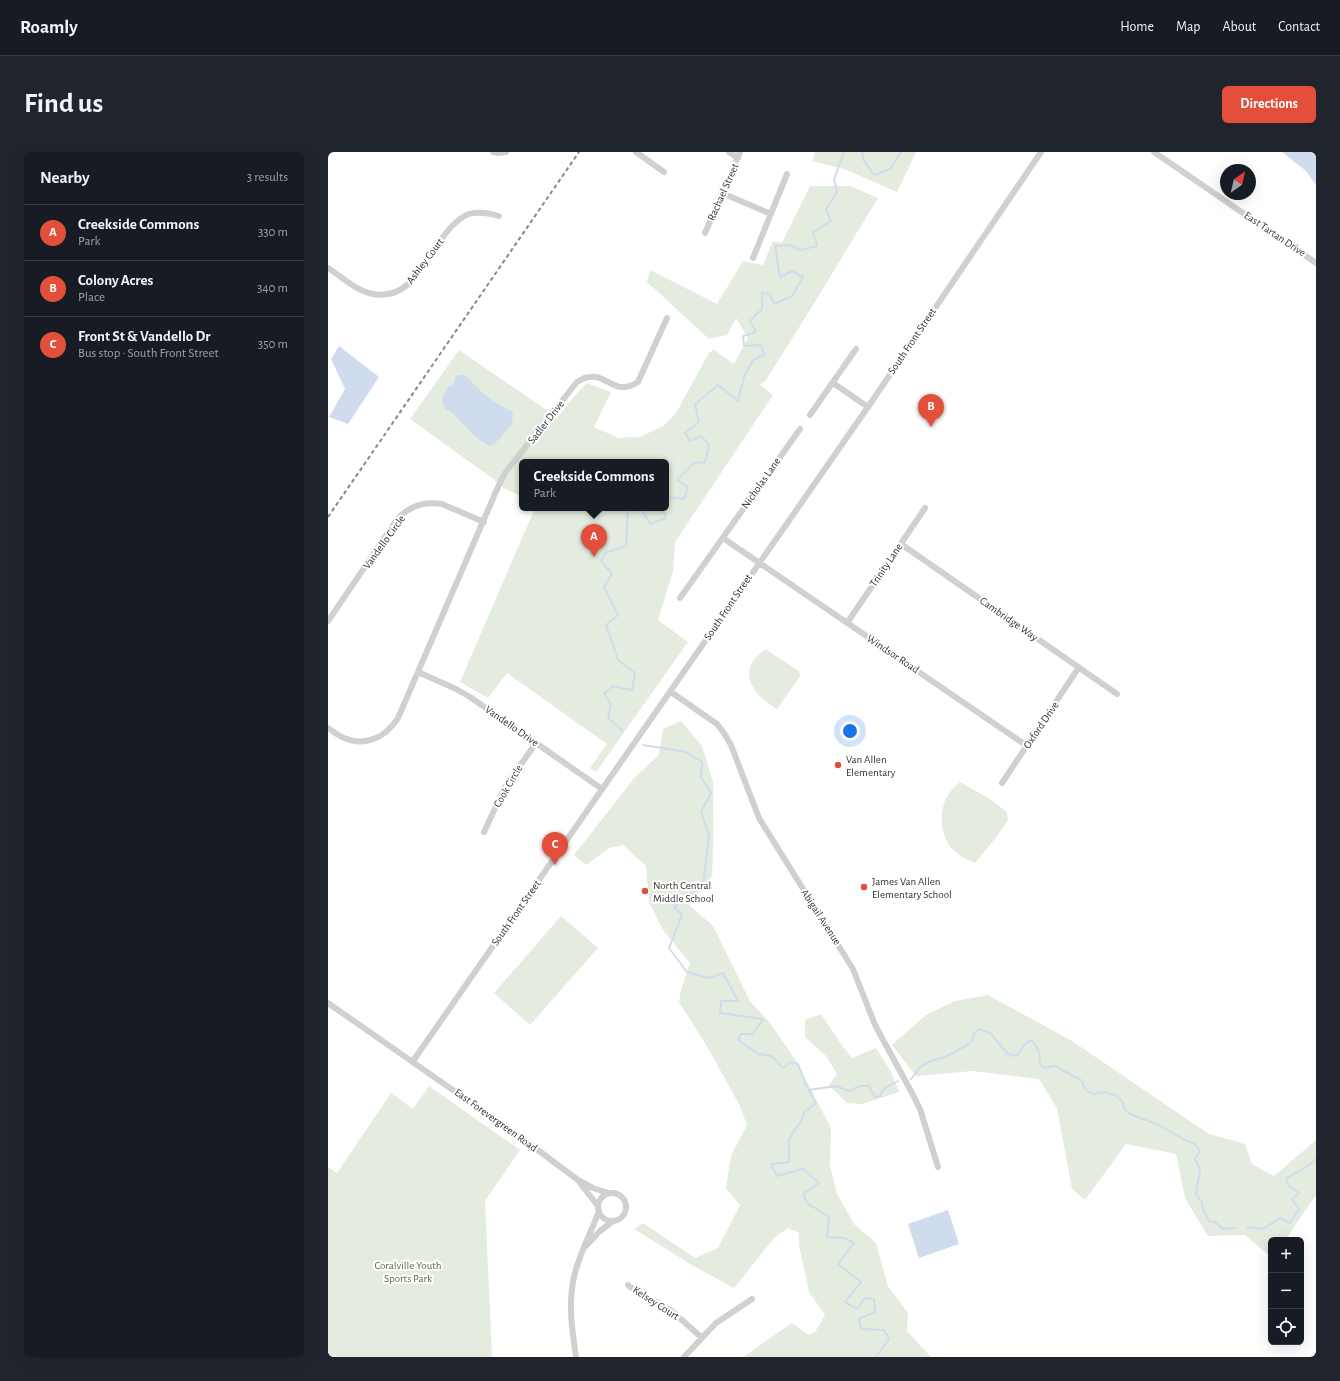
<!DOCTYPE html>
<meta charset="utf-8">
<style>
body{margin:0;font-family:"Alegreya Sans",sans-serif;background:#20242c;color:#f1f3f6}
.controls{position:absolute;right:12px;bottom:12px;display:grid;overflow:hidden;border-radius:6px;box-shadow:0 4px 16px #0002}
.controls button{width:36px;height:36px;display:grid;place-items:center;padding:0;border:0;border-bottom:1px solid #363941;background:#171b24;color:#f1f3f6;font:20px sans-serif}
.compass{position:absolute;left:892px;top:12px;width:36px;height:36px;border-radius:50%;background:#171b24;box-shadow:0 4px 16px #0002;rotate:34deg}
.you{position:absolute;left:522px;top:579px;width:14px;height:14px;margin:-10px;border:3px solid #fff;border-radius:50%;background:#1a73e8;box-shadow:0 0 0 6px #1a73e833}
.badge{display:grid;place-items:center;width:26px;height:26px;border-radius:50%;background:#e34f3b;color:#fff;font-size:13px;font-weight:700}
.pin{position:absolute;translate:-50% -33px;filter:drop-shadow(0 1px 2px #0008)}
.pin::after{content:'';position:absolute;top:21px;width:14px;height:12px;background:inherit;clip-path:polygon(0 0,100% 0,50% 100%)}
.popup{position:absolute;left:191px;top:307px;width:150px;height:52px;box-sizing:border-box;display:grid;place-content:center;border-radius:6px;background:#171b24;filter:drop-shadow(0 1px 3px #0005);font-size:13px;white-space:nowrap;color:#9ea1a6}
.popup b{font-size:15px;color:#f1f3f6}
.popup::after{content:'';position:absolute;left:50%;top:100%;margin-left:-8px;border:8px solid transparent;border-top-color:#171b24}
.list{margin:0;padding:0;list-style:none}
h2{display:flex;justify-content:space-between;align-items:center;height:52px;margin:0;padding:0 16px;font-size:17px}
h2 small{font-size:13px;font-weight:400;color:#9ea1a6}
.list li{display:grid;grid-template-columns:26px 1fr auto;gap:12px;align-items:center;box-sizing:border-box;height:56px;padding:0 16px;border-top:1px solid #363941}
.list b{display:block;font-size:15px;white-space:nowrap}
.list p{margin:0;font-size:13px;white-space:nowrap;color:#9ea1a6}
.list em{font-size:13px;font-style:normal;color:#9ea1a6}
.icon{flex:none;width:22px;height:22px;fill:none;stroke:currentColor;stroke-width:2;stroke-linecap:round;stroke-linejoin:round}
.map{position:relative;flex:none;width:988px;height:1205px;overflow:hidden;border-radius:6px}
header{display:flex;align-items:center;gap:24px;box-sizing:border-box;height:56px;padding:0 20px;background:#171b24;border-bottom:1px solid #363941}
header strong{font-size:19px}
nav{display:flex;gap:22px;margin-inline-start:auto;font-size:14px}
.intro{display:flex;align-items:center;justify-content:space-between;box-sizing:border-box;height:96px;padding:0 24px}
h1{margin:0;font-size:28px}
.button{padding:10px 18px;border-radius:6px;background:#e34f3b;color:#fff;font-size:14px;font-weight:700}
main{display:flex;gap:24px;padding:0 24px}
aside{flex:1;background:#171b24;border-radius:6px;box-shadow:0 4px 16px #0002}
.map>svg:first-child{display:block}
.green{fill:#e3ecdf}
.water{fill:#cfdced}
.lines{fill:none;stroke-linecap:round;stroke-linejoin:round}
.stream{stroke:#cfdced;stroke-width:2}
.minor{stroke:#d0d0d0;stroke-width:6}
.rail{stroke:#888;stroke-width:2;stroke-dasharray:4 3;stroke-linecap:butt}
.poi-dot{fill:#e34f3b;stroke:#fff;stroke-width:1.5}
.labels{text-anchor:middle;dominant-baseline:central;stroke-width:4;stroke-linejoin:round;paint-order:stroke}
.street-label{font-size:11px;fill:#333;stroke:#fff}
.poi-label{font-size:11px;fill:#333;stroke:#fff;text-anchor:start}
.park-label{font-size:11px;fill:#4c6f3f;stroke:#fff}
</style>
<header>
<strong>Roamly</strong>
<nav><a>Home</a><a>Map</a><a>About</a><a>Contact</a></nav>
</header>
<div class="intro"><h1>Find us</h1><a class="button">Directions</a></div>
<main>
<aside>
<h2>Nearby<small>3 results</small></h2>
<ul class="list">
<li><span class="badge">A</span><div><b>Creekside Commons</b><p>Park</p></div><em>330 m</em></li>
<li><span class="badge">B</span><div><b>Colony Acres</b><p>Place</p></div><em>340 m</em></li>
<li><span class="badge">C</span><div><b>Front St &amp; Vandello Dr</b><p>Bus stop · South Front Street</p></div><em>350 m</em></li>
</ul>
</aside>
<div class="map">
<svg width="988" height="1205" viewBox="0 0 988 1205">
<rect width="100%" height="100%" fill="#fff"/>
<path class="green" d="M487,0H588L569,40L516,17L484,9Z
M482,34H522L550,46L482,158L438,228L432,233L445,243L347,390L345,419L330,468L360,490L268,620L262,616L279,592L179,521L160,546L132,530L207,356H338V310H194V344L177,337L164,326L82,267L131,198L217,257L228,267L250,240L259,231L283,240L266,275L291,286L312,285L335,274L348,261L382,199L384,200L385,197L406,212L420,186L408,166L399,183L381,187L319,130L322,118L389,152L415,109L435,113L445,89L454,91Z
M437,497L471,519L472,524L449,557C431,547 410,526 428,505C431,502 434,500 437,497Z
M353,569L374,594L385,630V696L384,724L361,753L385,774L422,849L442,871L467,907L503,976L502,1014L509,1042L526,1072L548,1091L560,1134L580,1161L579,1179L603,1205H415L464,1171L481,1183L487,1180L497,1163L481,1140L471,1093V1081L460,1076L447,1085L406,1136L364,1113L306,1077L315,1071L367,1106L390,1096L412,1053L398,1036L403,1004L419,973L411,952L380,896L351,850L353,838L362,811L335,778L321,750L318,714L295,693L281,696L258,713L246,703L307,625L331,603L335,577Z
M632,630L662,647L679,660L680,668L669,684L647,711C641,708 635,706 630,702C614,691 610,667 617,649C620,641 626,635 632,630Z
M233,764L270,796L202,873L166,841Z
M660,843L744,889L881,982L917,992L924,1012L946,1024L988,988V1043L957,1088H943V1105L917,1083L880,1084L857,1046L848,1002L798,992L757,1048L744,1037L729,956L711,927L645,919L588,924L564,893L598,863L627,849Z
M493,862L515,895L524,906L548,896L563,920L571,940L534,952L519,951L501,933L509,922L498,904L477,885V868Z
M101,934L192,998L157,1049L164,1205H0V1015L9,1021L63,941L85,957Z"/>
<path class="water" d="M954,0H988V33L978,19Z
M11,194L51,225L20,272L1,265L17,237L3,207Z
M131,223H137L155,241L170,252L185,260L184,273C175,279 172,291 161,294L149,286L124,261L117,257L114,248L116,242L120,235L126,232L127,226Z
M620,1058L631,1092L591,1106L580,1072Z"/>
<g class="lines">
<path class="stream" d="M534,0L536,9L546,23L562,17L573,0
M338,345L356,347L360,335L349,328L366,311L377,310L381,293L373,284L362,289L357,281L371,270L367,252L390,233L410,249L416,225L425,208L436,203L433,193L416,194L415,184L428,180L422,169L434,157V141L442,142L446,152L464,144L475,125L464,119L452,125L447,94L462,93L472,98L489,94L485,80L503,69L498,57L509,40L506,27L516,0
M313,356L322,372L338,366L334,356
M295,579L280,566L283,552L276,542L285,534L304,538L307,521L290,508L278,473L290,463L276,435L284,422L273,409L277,401L298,394L300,356
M315,593L358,600L374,610L373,625L383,641L373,660L381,683L375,733L346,755L354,763L341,796L359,820L380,826L395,821L410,849H393L392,861L435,867L425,882H413L410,888L430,902L444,904L455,916L463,910L470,912L478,933L488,951L476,960L474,968L461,987V1010L443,1012L449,1024L475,1017L491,1031L475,1042L479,1051L501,1065L499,1085L516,1086L526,1091L510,1112L533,1130L517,1150L529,1157L537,1146L546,1147L547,1160L531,1167L533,1177L556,1178L561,1187L548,1205
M583,927L592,915L603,909L617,905L641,892L645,887L646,881L652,877L662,881L680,902L686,904L690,902L699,890L704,889C710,896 714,902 711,911L716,916L727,914L753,928L758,938L764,942L777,940L789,944L794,949L797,958L802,962L831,973L857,988L867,992L872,999L867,1007L872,1017L868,1042L874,1050V1055L881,1069L887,1070L895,1077L908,1076
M481,938L508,934L521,939L532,934H541L545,942L548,945L552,944C554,936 563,933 570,929
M919,1075L935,1077L952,1066L962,1071L971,1057L964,1047L971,1041L960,1033L958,1027C968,1020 980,1016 988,1007"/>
<path class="minor" d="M165,0L170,1L178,0
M308,0L336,20
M401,0L410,6
M826,0L988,111
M394,41L443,62
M377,81L412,0
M425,106L459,22
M0,116C14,125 28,139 45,142C87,150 100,98 124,74C128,70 135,64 141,62C151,59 161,61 171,64
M505,231L540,255
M482,263L528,197
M395,386L699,594
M573,392L789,542
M352,446L472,277
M0,469L68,369C80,354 96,349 114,352L156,370
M519,471L597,356
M90,520L128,537L142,545L274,637
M343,540L389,572L396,581L403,593L431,666L525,817L547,873L584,941L592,957L610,1015
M0,576C5,579 10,584 16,586C38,595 58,585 70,566L170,335L177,321L249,230C253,228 256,225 261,225C280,222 286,245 310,230L339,166
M674,631L751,515
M156,680L177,635L208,591
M0,851L195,987L250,1028L265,1036L280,1041
M85,909L540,255L713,0
M252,1031L270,1054
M270 1055a14 14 0 1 1 28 0a14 14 0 1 1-28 0Z
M257,1095L272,1079L285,1069
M300,1133L312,1143L331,1151L345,1160L373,1185
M248,1205C244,1178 240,1152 246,1125C251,1102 263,1081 271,1059
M356,1205L388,1171L424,1147"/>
<path class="rail" d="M0,365L251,0"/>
</g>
<g class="poi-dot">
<circle cx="510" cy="613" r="4"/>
<circle cx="536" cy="735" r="4"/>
<circle cx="317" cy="739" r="4"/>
</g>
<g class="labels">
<g class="street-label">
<text transform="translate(395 40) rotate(-66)">Rachael Street</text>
<text transform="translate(947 82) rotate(34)">East Tartan Drive</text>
<text transform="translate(97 109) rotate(-53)">Ashley Court</text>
<text transform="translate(584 189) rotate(-56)">South Front Street</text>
<text transform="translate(218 270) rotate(-52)">Sadler Drive</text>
<text transform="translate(433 331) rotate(-55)">Nicholas Lane</text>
<text transform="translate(56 390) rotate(-54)">Vandello Circle</text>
<text transform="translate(558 413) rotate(-56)">Trinity Lane</text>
<text transform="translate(400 455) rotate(-56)">South Front Street</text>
<text transform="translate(681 467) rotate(35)">Cambridge Way</text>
<text transform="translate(565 502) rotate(34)">Windsor Road</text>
<text transform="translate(713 573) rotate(-56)">Oxford Drive</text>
<text transform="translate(184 574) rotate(35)">Vandello Drive</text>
<text transform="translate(180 634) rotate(-60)">Cook Circle</text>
<text transform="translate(188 761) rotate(-55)">South Front Street</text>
<text transform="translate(493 765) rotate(57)">Abigail Avenue</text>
<text transform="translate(168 968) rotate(36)">East Forevergreen Road</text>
<text transform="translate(328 1151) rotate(33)">Kelsey Court</text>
</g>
<g class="poi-label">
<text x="518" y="607">Van Allen<tspan x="518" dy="13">Elementary</tspan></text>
<text x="544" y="729">James Van Allen<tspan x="544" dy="13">Elementary School</tspan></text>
<text x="325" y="733">North Central<tspan x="325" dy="13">Middle School</tspan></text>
</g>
<g class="park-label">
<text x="80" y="1113">Coralville Youth<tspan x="80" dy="13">Sports Park</tspan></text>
</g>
</g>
</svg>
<div class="controls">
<button>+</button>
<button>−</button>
<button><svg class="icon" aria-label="locate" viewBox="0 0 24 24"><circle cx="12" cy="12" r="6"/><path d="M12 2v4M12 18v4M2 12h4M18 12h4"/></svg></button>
</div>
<svg class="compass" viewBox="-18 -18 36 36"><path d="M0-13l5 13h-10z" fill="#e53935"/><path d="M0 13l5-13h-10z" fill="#9ea1a6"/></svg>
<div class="you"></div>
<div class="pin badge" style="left:266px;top:405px">A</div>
<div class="popup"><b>Creekside Commons</b>Park</div>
<div class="pin badge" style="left:603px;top:275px">B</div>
<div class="pin badge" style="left:227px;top:713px">C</div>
</div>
</main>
